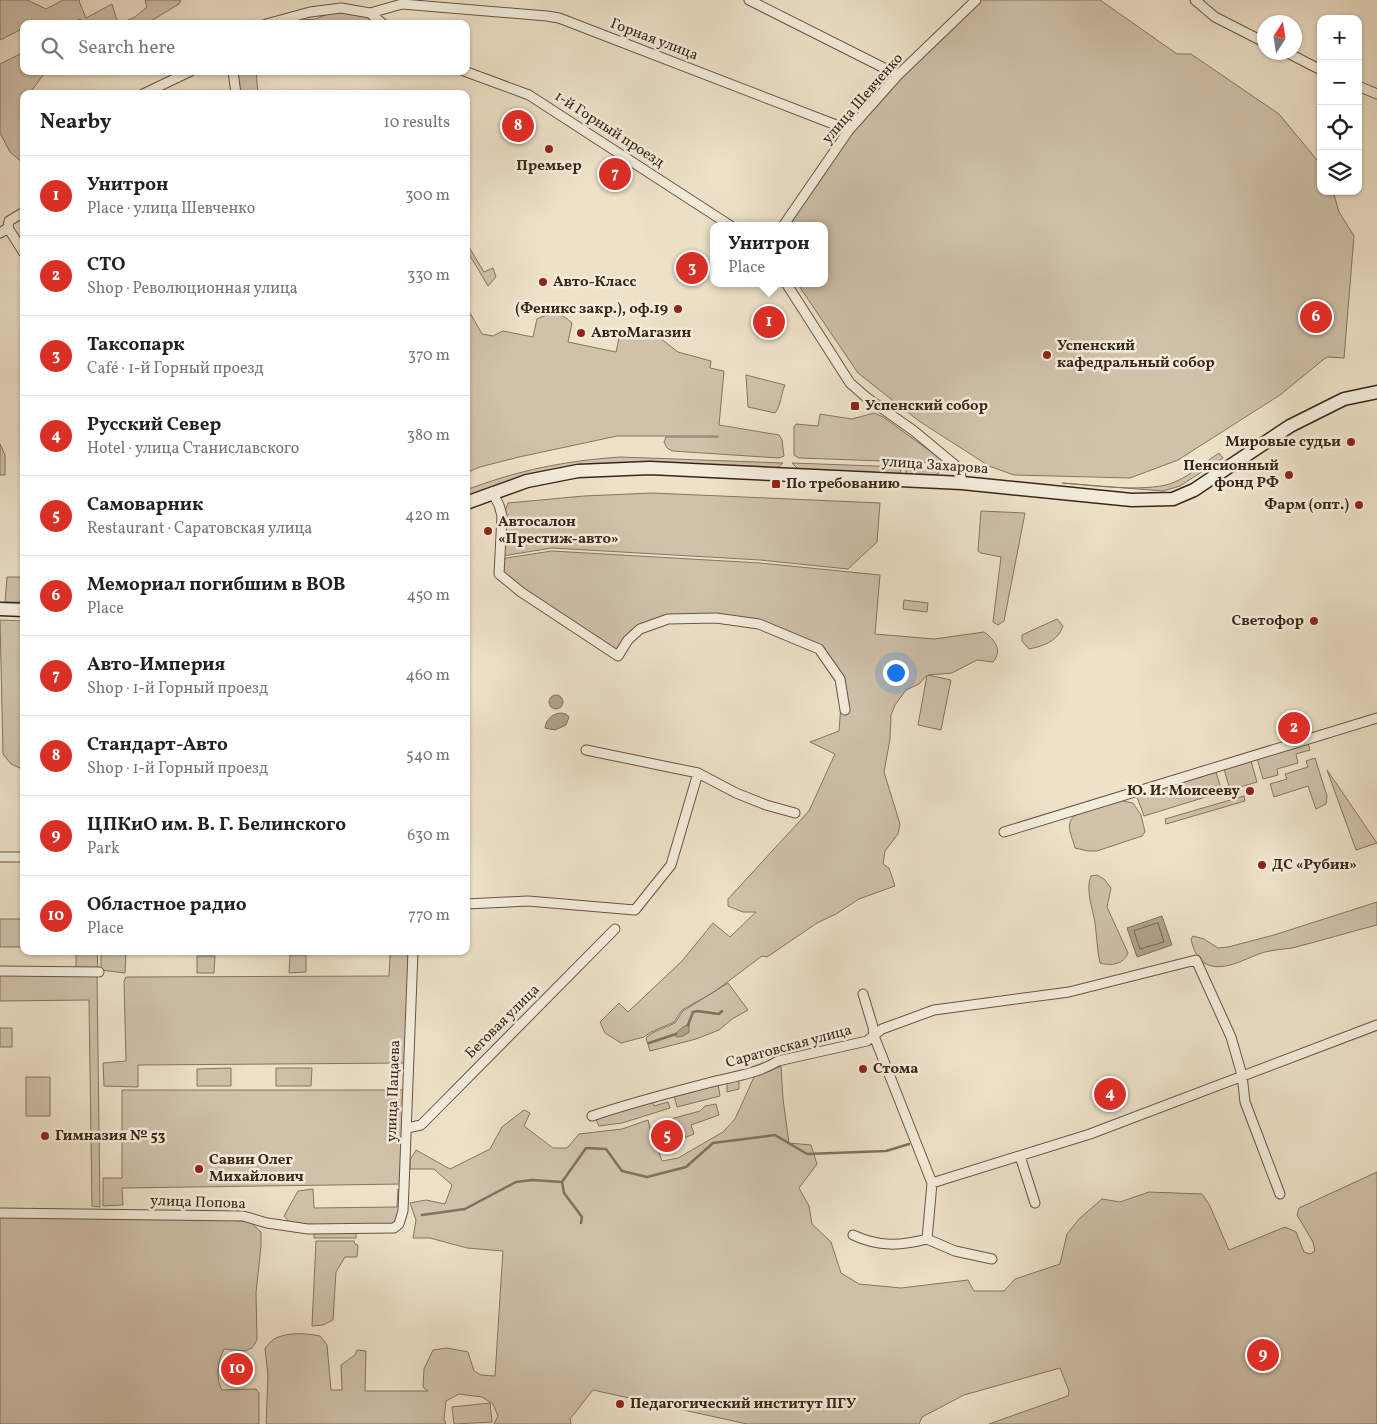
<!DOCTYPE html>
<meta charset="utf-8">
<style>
body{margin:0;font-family:Vollkorn,serif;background:#f6f6f6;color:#222}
.controls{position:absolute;right:15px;top:15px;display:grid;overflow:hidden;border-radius:10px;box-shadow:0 1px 4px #0004}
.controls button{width:45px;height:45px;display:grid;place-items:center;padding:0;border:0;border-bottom:1px solid #e0e0e0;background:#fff;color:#222;font:25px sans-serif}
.compass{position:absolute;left:1257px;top:15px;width:45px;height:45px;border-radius:50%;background:#fff;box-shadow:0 1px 4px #0004;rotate:12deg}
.you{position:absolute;left:895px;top:672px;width:18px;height:18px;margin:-12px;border:4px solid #fff;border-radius:50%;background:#1a73e8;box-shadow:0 0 0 8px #1a73e833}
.badge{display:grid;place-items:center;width:32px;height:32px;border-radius:50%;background:#d93025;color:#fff;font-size:16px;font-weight:700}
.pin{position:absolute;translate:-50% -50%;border:2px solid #fff;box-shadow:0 1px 5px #0006}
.popup{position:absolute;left:710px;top:222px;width:118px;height:65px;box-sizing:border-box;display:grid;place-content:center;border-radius:10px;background:#fff;filter:drop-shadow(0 1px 4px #0005);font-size:16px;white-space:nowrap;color:#767676}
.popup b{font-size:19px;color:#222}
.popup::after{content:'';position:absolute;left:50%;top:100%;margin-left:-10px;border:10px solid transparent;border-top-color:#fff}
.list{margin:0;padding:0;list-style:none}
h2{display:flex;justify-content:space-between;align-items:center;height:65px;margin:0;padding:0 20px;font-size:21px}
h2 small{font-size:16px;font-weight:400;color:#767676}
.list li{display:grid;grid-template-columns:32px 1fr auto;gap:15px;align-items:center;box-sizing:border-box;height:80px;padding:0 20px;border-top:1px solid #e0e0e0}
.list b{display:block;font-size:19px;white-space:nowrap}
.list p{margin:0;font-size:16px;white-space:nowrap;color:#767676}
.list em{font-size:16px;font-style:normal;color:#767676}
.icon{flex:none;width:28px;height:28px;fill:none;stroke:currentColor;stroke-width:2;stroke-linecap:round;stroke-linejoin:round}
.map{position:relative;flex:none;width:1377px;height:1424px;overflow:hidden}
.search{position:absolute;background:#fff;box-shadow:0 1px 4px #0004;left:20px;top:20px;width:450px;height:55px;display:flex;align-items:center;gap:12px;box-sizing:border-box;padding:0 18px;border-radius:10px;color:#767676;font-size:19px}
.panel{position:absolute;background:#fff;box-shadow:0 1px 4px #0004;left:20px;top:90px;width:450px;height:865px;border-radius:10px}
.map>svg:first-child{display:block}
.green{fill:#cfc1aa;stroke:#847461}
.water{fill:#b0a18c;stroke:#81705e}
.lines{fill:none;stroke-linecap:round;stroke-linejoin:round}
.shore{stroke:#756452;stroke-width:1}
.stream{stroke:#81705e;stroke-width:2.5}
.minor-casing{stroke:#675544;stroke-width:11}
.secondary-casing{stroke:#3a2618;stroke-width:15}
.minor{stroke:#f3ecdb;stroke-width:9}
.secondary{stroke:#f3ecdb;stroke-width:12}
.poi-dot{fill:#8f2418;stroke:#f3ecdb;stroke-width:2}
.labels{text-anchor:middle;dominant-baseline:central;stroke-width:5;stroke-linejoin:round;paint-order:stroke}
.street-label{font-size:15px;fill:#3a2618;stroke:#f3ecdb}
.poi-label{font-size:15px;font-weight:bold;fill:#3a2618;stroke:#f3ecdb;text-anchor:start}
</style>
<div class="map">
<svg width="1377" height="1424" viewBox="0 0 1377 1424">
<rect width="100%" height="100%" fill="#ede1c8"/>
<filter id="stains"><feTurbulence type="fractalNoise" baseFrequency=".004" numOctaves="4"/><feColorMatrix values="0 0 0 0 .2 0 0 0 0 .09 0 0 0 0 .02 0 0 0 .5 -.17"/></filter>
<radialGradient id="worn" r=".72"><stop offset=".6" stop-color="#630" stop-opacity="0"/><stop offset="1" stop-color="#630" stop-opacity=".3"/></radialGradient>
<path class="green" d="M0,0H27L46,9L63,0H80L79,1L86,18L112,4L118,24H83L80,19L71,24H37L35,22L31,24H24V28L0,40Z
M145,0H181L179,4L146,24H119L135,17L147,7Z
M981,0H1100L1177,54H1191L1279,114L1321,165V191H1333L1339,212L1354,236L1344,358L1328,357L1324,359L1280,395L1178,460L1130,478L1014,475L989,466L919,421L858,373L797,283H824V226H789L852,132L900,78Z
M334,12L363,15L377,24H281L288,21L315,19Z
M24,52V71H46L32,90L33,94H24V164L10,152L0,133V64Z
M237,71H256L258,94H240Z
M466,242L484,272L493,268L496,277L488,286L466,249Z
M466,306L482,334L493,336L503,331L533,337L537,319C552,312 559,311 572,323L568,342L616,352L620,334L628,329L660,338L678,352L711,361L710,368L724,371L719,425L779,435L782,440L784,456L779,458L672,451L667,448L664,442L666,437H718V436H617L519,457L480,467L466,473Z
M746,375L785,385C781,393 781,406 775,413L748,407Z
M874,413L883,417L941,459V463L799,458L794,455V427L796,424L818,426L820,414L852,419Z
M0,444L5,455V475H0Z
M1219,453L1223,458L1180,486L1163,491L1062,483C1091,485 1152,494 1177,481C1192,474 1205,462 1219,453Z
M620,457L783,463L777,468L620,464L466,500V490C519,470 564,461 620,457Z
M792,463L901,467L900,474L799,470Z
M906,468L941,469L939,473L935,475L906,474Z
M652,493L880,503L877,542L848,569L760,560L552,548L502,556L504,515L508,503L584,496Z
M981,511L1025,513L1004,621L998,625L993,622L1001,557L981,553L978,551Z
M552,551L760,563L880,575L875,634L934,639L984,632C995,640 1003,650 993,662L977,660L952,673L928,675L951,680L941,730L918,725L927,675L919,684L906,690L895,705L891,715L890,739L884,772L900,824L898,834L885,851L883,864L889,868L895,886L859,899L836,914L817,923L767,957L762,956L714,992L682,1010L674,1022L651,1032L644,1037L621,1043L605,1033L600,1022L619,1003L628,1012L682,961L713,923L730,937L756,912H743L728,906V899L809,811L835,754L810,742L839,731L843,677L817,643L760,620L667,616L617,650L522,589L502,571L504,559L506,558Z
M7,577H24V602H5Z
M904,600L928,603L927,612L903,609Z
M1057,619L1063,626C1058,641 1044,646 1029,649L1022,641V635Z
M0,620L24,621V770L11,764L3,754Z
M1308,743L1310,750L1296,754L1298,763L1277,769L1278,775L1263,779L1257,758Z
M1315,758L1327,796L1326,804L1316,809L1308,786L1274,797L1270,784L1287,779L1285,774L1308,767L1306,761Z
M1251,761L1257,782L1230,790L1224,769Z
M1327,770L1377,843L1356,850Z
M1216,772L1222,792L1144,816L1137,797Z
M1244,796L1245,801L1166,824L1165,819Z
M1119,800L1133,803L1141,815L1145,832L1142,836L1097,851H1088L1075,848C1072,835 1063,823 1077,814Z
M1097,875L1104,879L1111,888L1107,907L1128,953C1123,965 1111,966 1100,963C1097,950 1097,937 1095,923C1093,909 1085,890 1091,876Z
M1377,902V925C1349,932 1320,941 1292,948C1283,949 1274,950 1265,952C1247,957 1225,973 1206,964C1197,960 1193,948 1191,939L1193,936L1204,939L1218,948L1228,947L1274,935Z
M0,919H24V947H0Z
M76,951H97L98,971L76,970Z
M101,951H168L126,952L125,973L101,970Z
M398,951H411L407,1063L138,1065V1087L104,1086L103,1063L126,1061L124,981L126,977L389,976L390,955Z
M290,955H306V972L289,973Z
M197,956H215L214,973H197Z
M0,973H97L100,1207L92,1206L89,1000L0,1001Z
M728,983L748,1010L732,1019L719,1030L696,1039L650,1051L646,1038L652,1033L675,1023L683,1011Z
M0,1028H12V1047H0Z
M781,1066L783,1099L789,1143L811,1145L817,1164L799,1188L809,1206L812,1224L831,1242L841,1273L859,1284L901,1288L968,1280L974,1291H1004L1015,1279L1060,1264L1067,1234L1079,1219L1102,1199L1120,1202L1149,1192L1202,1194L1209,1204L1229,1250L1285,1227L1296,1232L1304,1252L1310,1254L1315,1251L1313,1242L1297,1215L1299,1208L1377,1172V1424H989L1068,1396L1069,1391L1060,1368L964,1395L922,1417L919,1424H747L593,1390L570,1419L571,1424H494L498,1416L493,1404L482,1397L459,1394L446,1401L444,1419L446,1424H266L268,1376L265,1348C268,1345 271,1341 274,1339C287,1332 306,1333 320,1336L327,1345L331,1390H342L341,1365L355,1355L357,1350L366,1351L365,1391H428L423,1387L424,1369L433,1350L447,1348L468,1352L474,1371L481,1375L495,1376L503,1251L467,1248L430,1238H413L416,1220L410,1203L426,1200L445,1204L452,1185L434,1169H410V1160L416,1150L450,1169L490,1149L502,1127L524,1110L530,1113L524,1126L553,1148H567L579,1134L622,1129L648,1120L654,1145L656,1144L662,1161L678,1158L723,1132L735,1119L754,1077Z
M231,1068V1086H197V1069Z
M276,1068H312L311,1086H276Z
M26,1077H50V1116H26Z
M739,1077V1089L727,1092V1081Z
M718,1083L720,1096L677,1107L674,1095Z
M122,1090H405L403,1184L122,1188L123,1205L103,1206V1178H122Z
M652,1101L654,1106L668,1102L670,1108L622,1123L599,1126L596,1120L626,1108Z
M716,1104L719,1115L691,1125L694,1134L684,1138L677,1122L672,1120L674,1118L700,1111L705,1106Z
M313,1189L314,1208L397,1207L398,1189H403L398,1223L393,1226L292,1225L284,1216L298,1191Z
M0,1217L231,1220L250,1222L261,1232V1246L256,1293L257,1340L252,1348L245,1351L224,1349C218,1360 215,1379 222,1390L256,1389L259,1393V1424H0Z
M314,1233H356V1238H314Z
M316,1241H354L355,1244L358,1245L357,1257H345L336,1272L333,1320L323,1325L312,1326Z
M490,1403L492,1422L454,1424L452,1407Z"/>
<path class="water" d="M549 702a7 7 0 1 1 14 0a7 7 0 1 1-14 0Z
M562,713L566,714L569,717L566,725L555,730L545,728C546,719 553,713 562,713Z
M1162,916L1172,945L1137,957L1127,928Z
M689,1024V1032L683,1036L677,1037L674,1035L683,1027Z"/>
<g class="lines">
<path class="shore" d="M1158,923L1164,942L1140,949L1134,931Z"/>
<path class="stream" d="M688,1025L693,1012L697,1011L719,1014L722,1011
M649,1043L676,1034
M422,1215L465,1209L516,1182L532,1180L562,1182
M581,1223L582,1217L564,1193L562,1182L586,1148L606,1149L622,1171L647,1177L686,1167L713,1143L775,1135L807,1154L886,1151L909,1144"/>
<defs>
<path id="minor" d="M749,0L898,75
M1195,0L1215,17L1264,42
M370,13L383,24
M266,24L310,12L341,8L370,13L402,4L547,16L559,18L849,130
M1286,52L1321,70
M233,71L236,94
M464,71L529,95L731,226
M1358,86L1377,94
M143,94L191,71
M783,226L849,130L898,75L976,0
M8,228L24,253
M0,233L8,228L9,221L24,212
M786,283L850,383L866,397L914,431L955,465L960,471L962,483
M492,492L499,505L502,516L499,574L521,592L618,656L628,640L640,629L668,619L716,618L759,624L819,649L840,679L845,710
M586,750L698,773L736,793L766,805L795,813
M1004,832L1377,718
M0,857H24
M466,904L528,901L635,910L671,865L698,773
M0,971L99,972
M863,994L873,1027L874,1036L932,1183L927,1239
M592,1116C630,1103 669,1093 708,1083C731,1077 757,1074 778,1061L867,1041L882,1029L934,1010L1069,992L1196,960L1231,1037L1242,1075L1245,1102L1280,1194
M407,1128L421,1125L615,929
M1020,1156L1035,1203
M932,1183L1090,1134L1377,1025
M0,1213L243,1216L267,1223L308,1229L394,1228L399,1224L403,1211L404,1187L413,951
M853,1235C879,1247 900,1246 927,1239L955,1251L992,1259"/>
<path id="secondary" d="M466,503L527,481L578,471L650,468L962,483L1132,500L1173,499L1194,490L1290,426L1344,399L1377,392
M0,609L24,610"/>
</defs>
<use href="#minor" class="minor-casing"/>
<use href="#secondary" class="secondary-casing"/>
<use href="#minor" class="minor"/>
<use href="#secondary" class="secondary"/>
</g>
<g class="poi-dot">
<circle cx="549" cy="149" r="5"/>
<circle cx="543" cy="282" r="5"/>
<circle cx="678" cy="309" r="5"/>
<circle cx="581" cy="333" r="5"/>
<circle cx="1047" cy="355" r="5"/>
<rect x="850" y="401" width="10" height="10" rx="2.5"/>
<circle cx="1351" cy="442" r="5"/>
<circle cx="1289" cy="475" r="5"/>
<rect x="771" y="479" width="10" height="10" rx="2.5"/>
<circle cx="1359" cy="505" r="5"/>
<circle cx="488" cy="531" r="5"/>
<circle cx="1314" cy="621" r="5"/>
<circle cx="1250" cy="791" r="5"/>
<circle cx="1262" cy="865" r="5"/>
<circle cx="863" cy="1069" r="5"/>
<circle cx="45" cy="1136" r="5"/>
<circle cx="199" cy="1169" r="5"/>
<circle cx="620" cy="1404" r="5"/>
</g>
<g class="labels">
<g class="street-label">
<text transform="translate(654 40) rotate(21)">Горная улица</text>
<text transform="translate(863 99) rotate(-49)">улица Шевченко</text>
<text transform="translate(609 130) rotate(33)">1-й Горный проезд</text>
<text transform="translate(935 466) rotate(4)">улица Захарова</text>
<text transform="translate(503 1022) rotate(-45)">Беговая улица</text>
<text transform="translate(789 1047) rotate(-15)">Саратовская улица</text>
<text transform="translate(394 1091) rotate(-88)">улица Пацаева</text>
<text transform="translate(198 1203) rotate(2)">улица Попова</text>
</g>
<g class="poi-label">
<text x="549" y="166" text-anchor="middle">Премьер</text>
<text x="553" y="282">Авто-Класс</text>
<text x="668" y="309" text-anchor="end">(Феникс закр.), оф.19</text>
<text x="591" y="333">АвтоМагазин</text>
<text x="1057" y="346">Успенский<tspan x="1057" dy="17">кафедральный собор</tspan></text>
<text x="865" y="406">Успенский собор</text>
<text x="1341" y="442" text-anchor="end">Мировые судьи</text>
<text x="1279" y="466" text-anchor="end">Пенсионный<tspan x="1279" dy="17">фонд РФ</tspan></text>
<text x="786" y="484">По требованию</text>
<text x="1349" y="505" text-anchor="end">Фарм (опт.)</text>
<text x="498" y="522">Автосалон<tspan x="498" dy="17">«Престиж-авто»</tspan></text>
<text x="1304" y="621" text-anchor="end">Светофор</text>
<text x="1240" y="791" text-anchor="end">Ю. И. Моисееву</text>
<text x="1272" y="865">ДС «Рубин»</text>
<text x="873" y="1069">Стома</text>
<text x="55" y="1136">Гимназия № 53</text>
<text x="209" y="1160">Савин Олег<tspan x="209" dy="17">Михайлович</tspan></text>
<text x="630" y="1404">Педагогический институт ПГУ</text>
</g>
</g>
<rect width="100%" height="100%" filter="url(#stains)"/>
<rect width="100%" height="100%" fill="url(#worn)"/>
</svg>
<div class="controls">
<button>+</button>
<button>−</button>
<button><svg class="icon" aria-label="locate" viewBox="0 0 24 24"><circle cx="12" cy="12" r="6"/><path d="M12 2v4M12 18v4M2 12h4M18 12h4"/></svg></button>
<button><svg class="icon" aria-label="layers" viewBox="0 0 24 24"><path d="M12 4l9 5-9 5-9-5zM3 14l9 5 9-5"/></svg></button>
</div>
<svg class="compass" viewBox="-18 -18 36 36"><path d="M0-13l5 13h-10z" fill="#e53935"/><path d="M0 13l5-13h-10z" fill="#767676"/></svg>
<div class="you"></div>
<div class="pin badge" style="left:769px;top:322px">1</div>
<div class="popup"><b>Унитрон</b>Place</div>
<div class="pin badge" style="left:1294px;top:728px">2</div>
<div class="pin badge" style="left:692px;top:268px">3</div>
<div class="pin badge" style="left:1110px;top:1094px">4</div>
<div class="pin badge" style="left:667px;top:1136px">5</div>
<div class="pin badge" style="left:1316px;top:317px">6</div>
<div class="pin badge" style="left:615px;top:174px">7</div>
<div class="pin badge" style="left:518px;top:126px">8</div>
<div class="pin badge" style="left:1263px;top:1355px">9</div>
<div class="pin badge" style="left:237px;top:1369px">10</div>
<div class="search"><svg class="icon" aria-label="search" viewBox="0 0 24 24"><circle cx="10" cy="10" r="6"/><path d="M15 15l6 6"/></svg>Search here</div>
<section class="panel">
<h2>Nearby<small>10 results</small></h2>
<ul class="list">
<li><span class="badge">1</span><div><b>Унитрон</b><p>Place · улица Шевченко</p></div><em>300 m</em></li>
<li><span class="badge">2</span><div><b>СТО</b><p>Shop · Революционная улица</p></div><em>330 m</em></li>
<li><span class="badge">3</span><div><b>Таксопарк</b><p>Café · 1-й Горный проезд</p></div><em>370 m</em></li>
<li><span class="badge">4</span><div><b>Русский Север</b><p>Hotel · улица Станиславского</p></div><em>380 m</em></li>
<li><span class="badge">5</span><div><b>Самоварник</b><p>Restaurant · Саратовская улица</p></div><em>420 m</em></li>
<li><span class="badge">6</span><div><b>Мемориал погибшим в ВОВ</b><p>Place</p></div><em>450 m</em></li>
<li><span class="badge">7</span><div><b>Авто-Империя</b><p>Shop · 1-й Горный проезд</p></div><em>460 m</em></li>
<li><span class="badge">8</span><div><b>Стандарт-Авто</b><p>Shop · 1-й Горный проезд</p></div><em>540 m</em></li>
<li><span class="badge">9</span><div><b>ЦПКиО им. В. Г. Белинского</b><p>Park</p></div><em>630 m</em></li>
<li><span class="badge">10</span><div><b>Областное радио</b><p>Place</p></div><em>770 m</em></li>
</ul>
</section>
</div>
